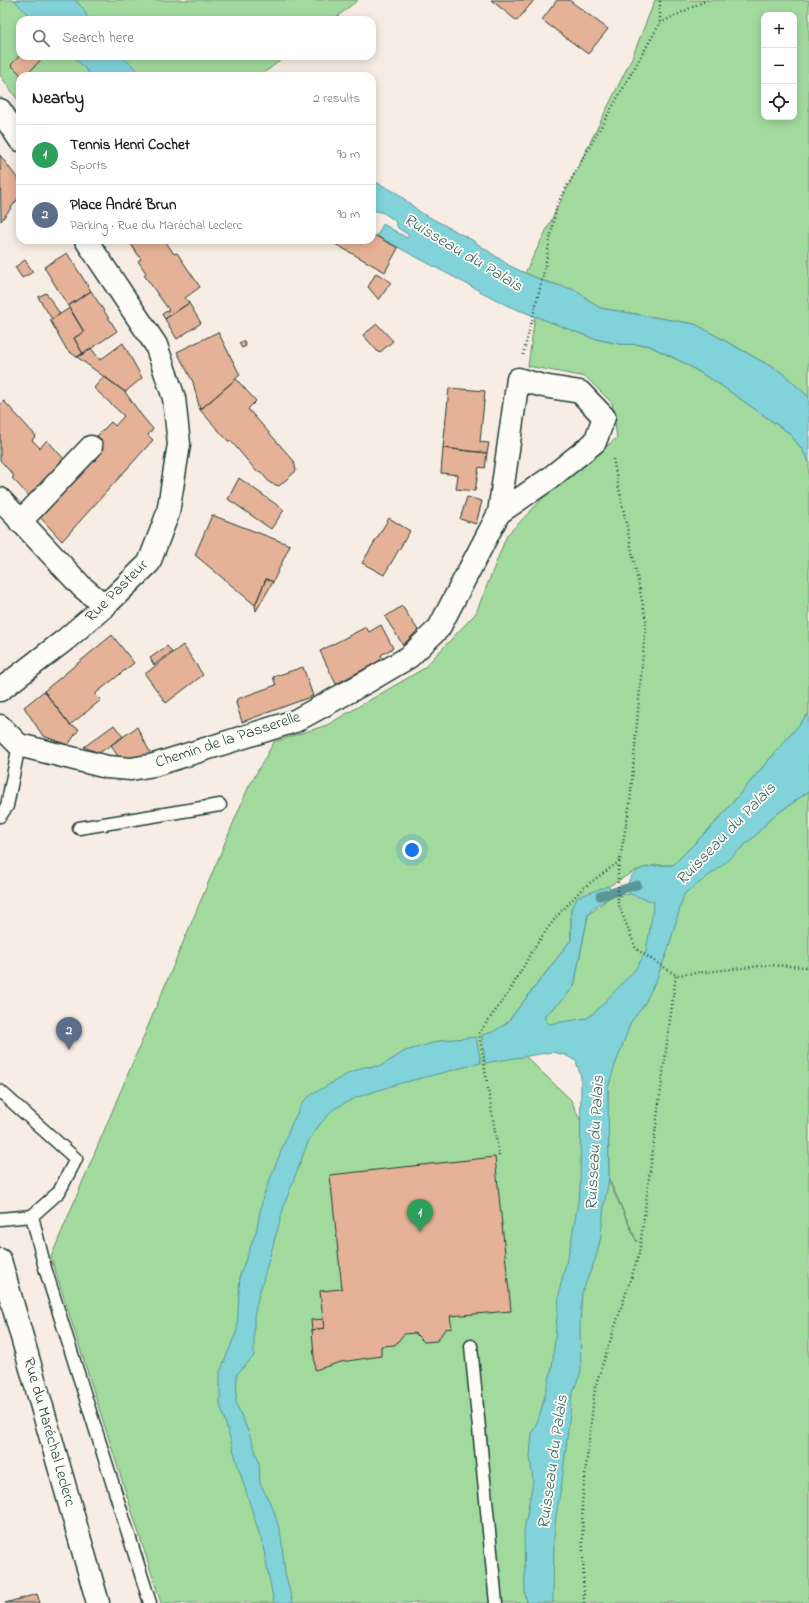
<!DOCTYPE html>
<meta charset="utf-8">
<style>
body{margin:0;font-family:"Indie Flower",sans-serif;background:#f6f6f6;color:#202124}
.controls{position:absolute;right:12px;top:12px;display:grid;overflow:hidden;border-radius:8px;box-shadow:0 2px 10px #0003}
.controls button{width:36px;height:36px;display:grid;place-items:center;padding:0;border:0;border-bottom:1px solid #e0e0e0;background:#fff;color:#202124;font:20px sans-serif}
.you{position:absolute;left:412px;top:850px;width:14px;height:14px;margin:-10px;border:3px solid #fff;border-radius:50%;background:#1a73e8;box-shadow:0 0 0 6px #1a73e833}
.badge{display:grid;place-items:center;width:26px;height:26px;border-radius:50%;background:#d93025;color:#fff;font-size:13px;font-weight:700}
.pin{position:absolute;translate:-50% -33px;filter:drop-shadow(0 1px 2px #0008)}
.pin::after{content:'';position:absolute;top:21px;width:14px;height:12px;background:inherit;clip-path:polygon(0 0,100% 0,50% 100%)}
.list{margin:0;padding:0;list-style:none}
h2{display:flex;justify-content:space-between;align-items:center;height:52px;margin:0;padding:0 16px;font-size:17px}
h2 small{font-size:13px;font-weight:400;color:#757577}
.list li{display:grid;grid-template-columns:26px 1fr auto;gap:12px;align-items:center;box-sizing:border-box;height:60px;padding:0 16px;border-top:1px solid #e0e0e0}
.list b{display:block;font-size:15px;white-space:nowrap}
.list p{margin:0;font-size:13px;white-space:nowrap;color:#757577}
.list em{font-size:13px;font-style:normal;color:#757577}
.icon{flex:none;width:22px;height:22px;fill:none;stroke:currentColor;stroke-width:2;stroke-linecap:round;stroke-linejoin:round}
.map{position:relative;flex:none;width:809px;height:1603px;overflow:hidden}
.search{position:absolute;background:#fff;box-shadow:0 2px 10px #0003;left:16px;top:16px;width:360px;height:44px;display:flex;align-items:center;gap:10px;box-sizing:border-box;padding:0 14px;border-radius:12px;color:#757577;font-size:15px}
.panel{position:absolute;background:#fff;box-shadow:0 2px 10px #0003;left:16px;top:72px;width:360px;height:172px;border-radius:12px}
.map>svg:first-child{display:block}
.green{fill:#a2da9e;stroke:#608c69;fill-rule:evenodd}
.water{fill:#81d2d9;stroke:#5a9697}
.lines{fill:none;stroke-linecap:round;stroke-linejoin:round}
.stream{stroke:#5a9697;stroke-width:9}
.building{fill:#e5b297;stroke:#1f3d34}
.service-casing{stroke:#1f3d34;stroke-width:15}
.minor-casing{stroke:#1f3d34;stroke-width:25}
.secondary-casing{stroke:#1f3d34;stroke-width:25}
.path{stroke:#1f3d34;stroke-width:2.5;stroke-dasharray:1 3;stroke-linecap:butt}
.service{stroke:#fdfcf7;stroke-width:12}
.minor{stroke:#fdfcf7;stroke-width:22}
.secondary{stroke:#fdfcf7;stroke-width:22}
.labels{text-anchor:middle;dominant-baseline:central;stroke-width:3.5;stroke-linejoin:round;paint-order:stroke}
.street-label{font-size:16px;fill:#1f3d34;stroke:#fdfcf7}
.water-label{font-size:17px;font-style:italic;fill:#38625d;stroke:#fdfcf7}
</style>
<div class="map">
<svg width="809" height="1603" viewBox="0 0 809 1603">
<rect width="100%" height="100%" fill="#f8ede4"/>
<filter id="ink" filterUnits="userSpaceOnUse"><feTurbulence type="fractalNoise" baseFrequency=".025" numOctaves="2"/><feDisplacementMap in="SourceGraphic" scale="8" xChannelSelector="R" yChannelSelector="G"/><feConvolveMatrix kernelMatrix="1 2 1 2 8 2 1 2 1" color-interpolation-filters="sRGB"/></filter>
<g filter="url(#ink)">
<path class="green" d="M0,0H358L333,20H20V56H286L260,76H20V103L0,75Z
M655,0H809V397L781,372L695,324L600,308L575,290L544,281L525,273L631,60ZM764,15H794V117H764Z
M535,316L592,338L619,344L647,345L686,364L719,384L789,433L801,448L809,462V713L715,823L673,865H656L635,871L571,908V940L507,1023L498,1030L571,1100L637,1242L609,1179L608,1089L548,1024L544,1016L562,1001L574,986L588,915L610,897L630,894L756,835L770,819L809,791V1603H161L51,1257L248,788L274,742L327,725L423,669L476,613L507,535L553,488L617,438L612,403L586,377L528,366Z"/>
<path class="water" d="M14,0H75L83,8L89,20H33Z
M73,56H122L143,76H92Z
M372,180L397,193L420,212L472,240L510,266L525,273L544,281L575,290L600,308L695,324L781,372L809,397V462L801,448L789,433L719,384L686,364L648,345L619,344L592,338L508,306L377,236L383,224L407,238L409,235L398,228L395,221L384,213L372,210Z
M809,713V791L770,819L756,835L718,869L684,894L668,950L657,978L644,1005L631,1022L613,1071L608,1089L609,1179L604,1205L601,1237L596,1257L582,1293L580,1324L581,1372L572,1395L562,1482L556,1516L554,1538L553,1603H527L525,1594L524,1531L533,1481L530,1456L532,1434L540,1414L552,1368L560,1287L571,1243L580,1190L581,1077L576,1061L565,1055L552,1052L485,1063L482,1035L493,1032L507,1023L571,940V908L578,897L608,886L611,891L610,897L594,907L588,915L574,986L566,996L544,1016L548,1024L587,1018L593,1014L634,971L646,952L654,902L630,894L626,890C631,864 651,866 673,865L715,823Z
M476,1037L481,1063L394,1085L355,1098L334,1109L320,1124L308,1142L285,1203L258,1298L254,1316V1356L237,1374L236,1403L253,1443L259,1462L260,1483L274,1511L281,1536L285,1573L293,1603H274L263,1546L238,1466L220,1404V1372L237,1330L240,1275L256,1232L263,1197L292,1123L303,1102L311,1095L349,1073L363,1067L381,1066L405,1051L443,1040Z"/>
<g class="lines">
<path class="stream" d="M600,896L637,885"/>
</g>
<path class="building" d="M491,0H534L517,21Z
M557,0H569L608,29L588,54L542,20Z
M20,55V56H44L26,76H22L11,65Z
M0,155L20,182V196L1,221Z
M372,234L398,248L385,272L328,240H372Z
M128,240H170L166,242L174,254L177,253L200,287L185,298L189,303L165,319L162,314L169,310L144,275L146,273L138,261L141,259Z
M67,253L91,291L68,306L44,267Z
M25,260L33,272L22,278L15,267Z
M376,273L391,282L379,300L368,287Z
M91,291L117,331L83,354L74,338L84,332L68,306Z
M46,293L60,314L52,319L38,297Z
M189,303L201,323L177,339L165,319Z
M70,308L84,332L74,338L83,354L77,357L67,350L50,320Z
M377,324L393,341L379,353L363,335Z
M218,332L240,375L200,410L193,382L177,352Z
M244,341L246,346L242,348L239,343Z
M123,343L142,378L125,392L77,357L91,348L100,360Z
M104,376L125,392L142,416L153,429L148,435L153,440L62,541L39,516L102,440L97,436L111,422L115,426L124,416L94,388Z
M236,379L256,401L248,409L294,461L296,471L279,486L270,483L260,471L258,473L230,440L229,442L200,410Z
M449,388L485,391L480,442L489,443L487,453L443,448Z
M4,401L36,436L32,440L40,448L47,440L64,459L29,496L12,478L14,476L0,460V404Z
M443,448L487,453L485,468L479,467L475,491L456,489L458,475L441,473Z
M239,478L284,510L271,529L228,499Z
M467,497L482,501L476,524L460,519Z
M212,515L290,545L273,582L266,579L255,605L195,555Z
M389,518L410,531L384,575L362,563Z
M266,579L273,582L256,611L255,605Z
M402,606L418,630L403,645L385,617Z
M381,625L393,648L381,655L383,659L336,684L320,651L366,627L369,632Z
M112,635L134,663L95,694L101,700L70,725L44,691Z
M183,645L203,675L166,703L145,674Z
M167,646L172,652L154,665L150,658Z
M303,667L313,696L242,722L236,703L237,699L276,685L273,677Z
M44,691L70,725L79,729L68,745L43,736L24,707Z
M114,725L123,737L99,753L84,747Z
M137,727L152,756L120,760L111,745Z
M495,1157L511,1311L450,1316L452,1328L445,1329L437,1341L424,1342L415,1333L404,1334L395,1345L381,1346V1356L341,1362L315,1370L312,1330L324,1328L320,1291L342,1289L330,1175Z
M323,1319L324,1328L312,1330L311,1320Z
M37,1594L40,1603H5Z"/>
<g class="lines">
<defs>
<path id="service" d="M0,816L7,806L19,745
M79,828L220,805
M0,1091L76,1159L59,1192L32,1216
M0,1219L32,1216L45,1268L150,1603
M471,1346L496,1603"/>
<path id="minor" d="M0,499L82,587L105,606
M20,522L91,447
M0,726L19,745L107,767L131,769L154,765L295,721L370,680L409,657L439,628L499,513L518,379L543,386L580,392L604,417L595,442L550,478L499,513"/>
<path id="secondary" d="M0,110L20,140
M0,690L65,640L105,606L149,563L168,513L179,444L174,398L156,345L86,240
M0,1260L98,1603"/>
</defs>
<use href="#service" class="service-casing"/>
<use href="#minor" class="minor-casing"/>
<use href="#secondary" class="secondary-casing"/>
<path class="path" d="M660,23L707,0
M523,355L543,276L557,204L660,23V0
M613,459L646,620L630,803L618,870V903L636,949L676,975L771,965L809,967
M499,1156L479,1033L509,992L534,948L556,917L583,888L620,861
M584,1603L582,1503L595,1387L639,1254L676,975"/>
<use href="#service" class="service"/>
<use href="#minor" class="minor"/>
<use href="#secondary" class="secondary"/>
</g>
</g>
<g class="labels">
<g class="street-label">
<text transform="translate(117 591) rotate(-45)">Rue Pasteur</text>
<text transform="translate(228 740) rotate(-18)">Chemin de la Passerelle</text>
<text transform="translate(49 1432) rotate(74)">Rue du Maréchal Leclerc</text>
</g>
<g class="water-label">
<text transform="translate(463 253) rotate(31)">Ruisseau du Palais</text>
<text transform="translate(726 834) rotate(-46)">Ruisseau du Palais</text>
<text transform="translate(595 1143) rotate(-87)">Ruisseau du Palais</text>
<text transform="translate(553 1462) rotate(-82)">Ruisseau du Palais</text>
</g>
</g>
</svg>
<div class="controls">
<button>+</button>
<button>−</button>
<button><svg class="icon" aria-label="locate" viewBox="0 0 24 24"><circle cx="12" cy="12" r="6"/><path d="M12 2v4M12 18v4M2 12h4M18 12h4"/></svg></button>
</div>
<div class="you"></div>
<div class="pin badge" style="left:420px;top:1232px;background:#2e9e5b">1</div>
<div class="pin badge" style="left:69px;top:1050px;background:#5c6f8a">2</div>
<div class="search"><svg class="icon" aria-label="search" viewBox="0 0 24 24"><circle cx="10" cy="10" r="6"/><path d="M15 15l6 6"/></svg>Search here</div>
<section class="panel">
<h2>Nearby<small>2 results</small></h2>
<ul class="list">
<li><span class="badge" style="background:#2e9e5b">1</span><div><b>Tennis Henri Cochet</b><p>Sports</p></div><em>90 m</em></li>
<li><span class="badge" style="background:#5c6f8a">2</span><div><b>Place André Brun</b><p>Parking · Rue du Maréchal Leclerc</p></div><em>90 m</em></li>
</ul>
</section>
</div>
